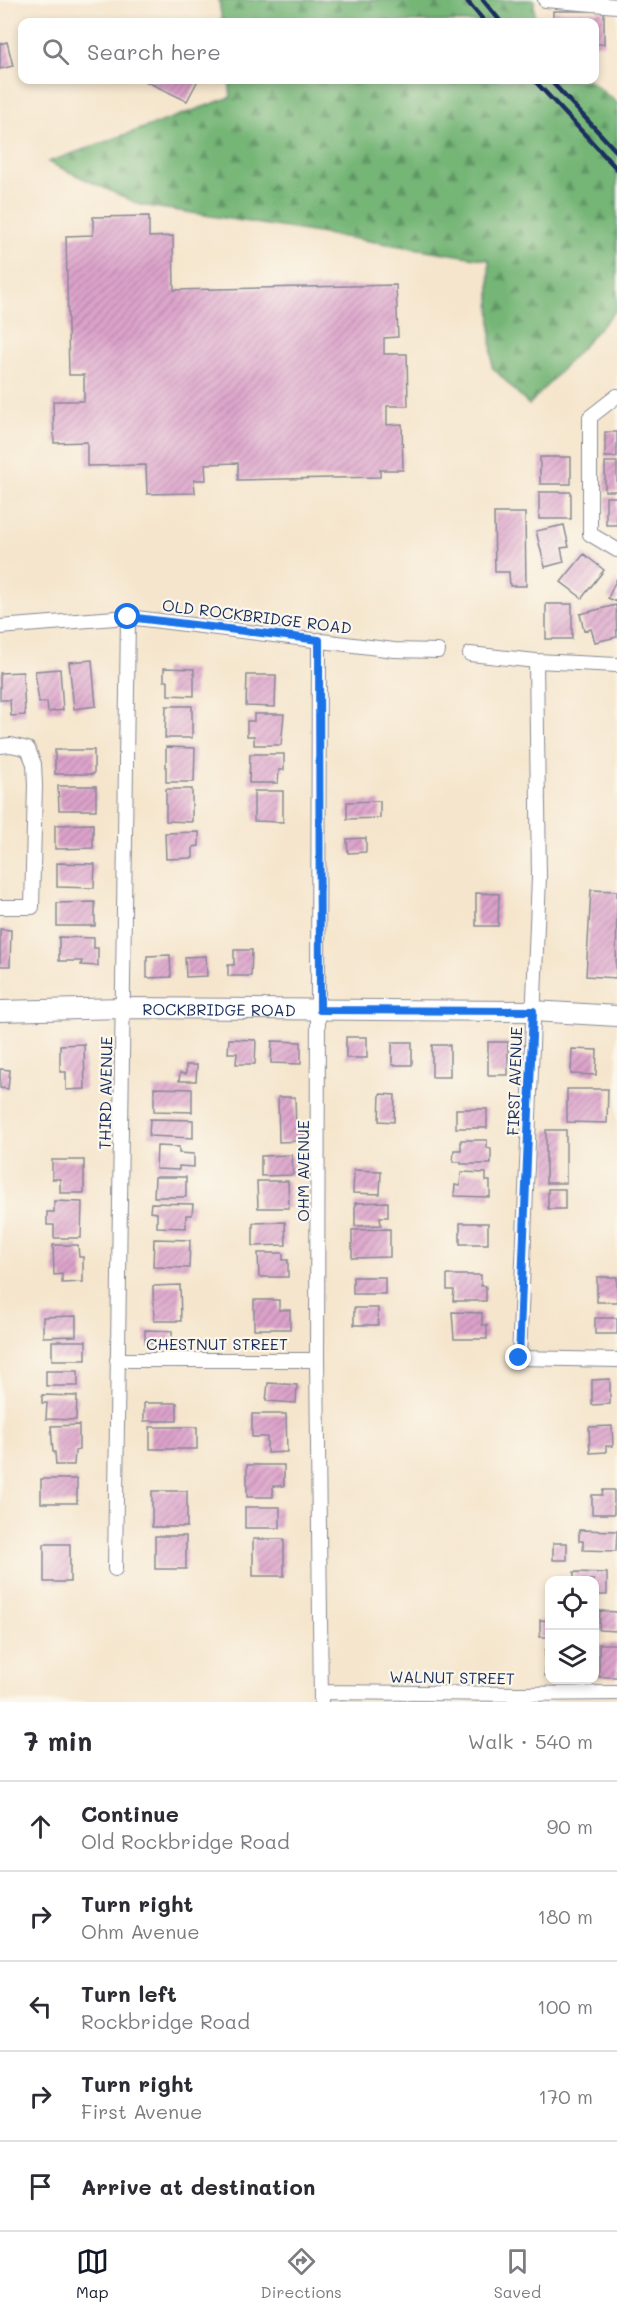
<!DOCTYPE html>
<meta charset="utf-8">
<style>
body{margin:0;font-family:Mali,sans-serif;background:#f2f2f3;color:#2b2b33}
.controls{position:absolute;right:18px;bottom:18px;display:grid;overflow:hidden;border-radius:12px;box-shadow:0 3px 9px #0003}
.controls button{width:54px;height:54px;display:grid;place-items:center;padding:0;border:0;border-bottom:2px solid #e1e1e2;background:#fff;color:#2b2b33;font:30px sans-serif}
.stop{position:absolute;width:18px;height:18px;margin:-14px;border:4px solid #1a73e8;border-radius:50%;background:#fff}
.stop.end{background:#1a73e8;border-color:#fff;box-shadow:0 2px 6px #0008}
.list{margin:0;padding:0;list-style:none}
h2{display:flex;justify-content:space-between;align-items:center;height:78px;margin:0;padding:0 24px;font-size:26px}
h2 small{font-size:20px;font-weight:400;color:#7c7c81}
.list li{display:grid;grid-template-columns:39px 1fr auto;gap:18px;align-items:center;box-sizing:border-box;height:90px;padding:0 24px;border-top:2px solid #e1e1e2}
.list b{display:block;font-size:22px;white-space:nowrap}
.list p{margin:0;font-size:20px;white-space:nowrap;color:#7c7c81}
.list em{font-size:20px;font-style:normal;color:#7c7c81}
.icon{flex:none;width:33px;height:33px;fill:none;stroke:currentColor;stroke-width:2;stroke-linecap:round;stroke-linejoin:round}
.map{position:relative;flex:none;width:617px;height:1702px;overflow:hidden}
.search{position:absolute;background:#fff;box-shadow:0 3px 9px #0003;left:18px;right:18px;top:18px;height:66px;display:flex;align-items:center;gap:15px;box-sizing:border-box;padding:0 21px;border-radius:12px;color:#7c7c81;font-size:22px}
.sheet{height:528px;background:#fff}
nav{display:flex;justify-content:space-around;align-items:center;box-sizing:border-box;height:84px;border-top:2px solid #e1e1e2;background:#fff;font-size:16px;color:#7c7c81}
nav a{display:grid;justify-items:center;gap:3px}
nav .on{color:#111827}
.map>svg:first-child{display:block}
.forest{fill:url(#forest-firs);stroke:#48726a;stroke-width:1.5}
.building{fill:url(#building-hatch)}
.lines{fill:none;stroke-linecap:round;stroke-linejoin:round}
.street-casing{stroke:#888a95;stroke-width:16}
.secondary-casing{stroke:#888a95;stroke-width:22}
.street{stroke:#fff;stroke-width:14}
.secondary{stroke:#fff;stroke-width:20}
.rail{stroke:#1b2f5e;stroke-width:4.5}
.route{stroke:#1a73e8;stroke-width:8}
.labels{text-anchor:middle;dominant-baseline:central;stroke-width:4.5;stroke-linejoin:round;paint-order:stroke}
.street-label{font-size:16px;fill:#1b2f5e;stroke:#fbf7ec}
</style>
<div class="map">
<svg width="617" height="1702" viewBox="0 0 617 1702">
<defs>
<pattern id="forest-firs" width="22" height="20" patternUnits="userSpaceOnUse" patternTransform="scale(1.5)"><rect width="22" height="20" fill="#74b576"/><path d="M5 1l3.5 6h-7zM16 11l3.5 6h-7z" fill="#5e9464"/></pattern>
<pattern id="building-hatch" width="6" height="6" patternUnits="userSpaceOnUse" patternTransform="scale(1.5)"><rect width="6" height="6" fill="#dda3cb"/><path d="M-1 1l2-2M0 6l6-6M5 7l2-2" fill="none" stroke="#b285a8"/></pattern>
</defs>
<rect width="100%" height="100%" fill="#fbf7ec"/>
<filter id="ink" filterUnits="userSpaceOnUse"><feTurbulence type="fractalNoise" baseFrequency=".0167" numOctaves="2"/><feDisplacementMap in="SourceGraphic" scale="12" xChannelSelector="R" yChannelSelector="G"/><feConvolveMatrix kernelMatrix="1 2 1 2 8 2 1 2 1" color-interpolation-filters="sRGB"/></filter>
<filter id="wash" filterUnits="userSpaceOnUse"><feTurbulence type="fractalNoise" baseFrequency=".008" numOctaves="4" result="noise"/><feDisplacementMap in="SourceGraphic" scale="24" xChannelSelector="R" yChannelSelector="G"/><feGaussianBlur stdDeviation="1.35" result="paint"/><feColorMatrix in="noise" values="0 0 0 0 0 0 0 0 0 0 0 0 0 0 0 0 0 1.4 0 .05"/><feComposite in="paint" operator="in"/></filter>
<g filter="url(#wash)">
<rect width="100%" height="100%" fill="#f5e5cc"/>
<path class="forest" d="M219,0H534L535,22H222Z
M229,80H589L617,103V309L529,405L492,367L489,260L141,205L48,162L231,97Z"/>
<g id="blocks">
<path class="building" d="M553,11H604V44H594V22H553Z
M7,42L13,66L0,69V44Z
M143,80H198L187,101Z
M149,216V237L173,236L174,290L396,285L398,337L384,338V354H407L408,406H387V425L402,424L403,470H380V477L238,480V463L205,464L206,480H194L195,493L147,494L146,465L87,466V442L54,443L53,401H84V375H69L66,236L93,235V217Z
M605,432H617V457H605Z
M540,457H571V484H540Z
M605,462H617V491H605Z
M539,492H571V519H539Z
M606,497H617V525H606Z
M494,513H525L526,586H510L509,572H495Z
M564,525L569,547L561,548L564,562L545,567L536,531Z
M584,554L604,570L582,598L561,582Z
M617,578V602L608,598Z
M546,604H572V639H546Z
M616,605L617,637L595,642L591,629L584,631L580,614Z
M92,660L96,706L74,709L69,662Z
M164,668L194,669V696L168,695V681H164Z
M60,669L63,710L48,712L47,702L39,703L35,671Z
M23,672L25,715L11,716L10,700H0V673Z
M247,675H276L275,707L246,706Z
M166,706H192V738H165Z
M254,714H284L281,745H254V736H247V721H254Z
M166,747L195,748L194,782H166Z
M55,750H94V774H55Z
M250,754H284V770H279L278,783H249Z
M58,786H96V810H59Z
M166,789H192V822L166,821Z
M254,791H283V822L254,821Z
M380,801V818L347,819V802Z
M93,824V848L55,849V825Z
M199,832V846L193,847V858L166,859L165,833Z
M366,838V852L348,853L347,839Z
M57,863L95,864L94,888L57,887Z
M591,890L617,891L616,978L586,976Z
M476,893L499,894L498,926H476Z
M95,902V926H57V903Z
M0,929L11,930L10,966H0Z
M59,937L94,938V948H98V966L81,965L82,961H59Z
M234,950H252L251,976H228V965H234Z
M170,955L171,977L147,978V956Z
M206,956L207,976L186,977L185,957Z
M346,1037H367V1058H346Z
M229,1039L256,1040L255,1064H236L237,1053H228Z
M272,1041L301,1042V1064L271,1063Z
M392,1042H412V1065H392Z
M488,1042H508V1075H488Z
M84,1044L85,1089L66,1090V1072H60V1045Z
M432,1045H450V1077H432Z
M572,1049L597,1050L596,1075L571,1074Z
M186,1065H197L196,1081H179L180,1073L186,1074Z
M0,1069L10,1070L8,1089L0,1088Z
M154,1088L192,1089V1112L154,1111Z
M567,1089H608L607,1123L567,1122Z
M380,1094L395,1095L394,1122L379,1121Z
M278,1097H295L296,1129H303L304,1141L279,1142Z
M456,1109H487V1128H456Z
M150,1119L193,1120V1138L149,1136Z
M546,1130H566V1183H546Z
M461,1140H487V1148L491,1149V1164H461V1162H453L454,1150H461Z
M157,1146L179,1147V1153L194,1154V1167L179,1166V1170L156,1169Z
M292,1155L293,1175L261,1176V1156Z
M52,1160H84V1193H60V1179H52Z
M354,1170L381,1171L380,1194L353,1193Z
M461,1172L486,1173V1181H490V1197L454,1196L455,1185L460,1186Z
M155,1177H186V1197H154Z
M257,1181H288L289,1208H258Z
M548,1189H565V1209H548Z
M54,1201L82,1202L81,1238H54V1225H47V1212H54Z
M388,1202V1217H380L381,1225L355,1226V1203Z
M151,1203L193,1204L192,1215H186V1228L157,1227V1213L150,1212Z
M285,1222L286,1245L253,1246V1223Z
M460,1223H488V1244H460Z
M390,1229V1257L352,1258V1230Z
M154,1239L190,1240L189,1268L153,1267Z
M53,1245H78L79,1257H83V1282L62,1283V1274L54,1275Z
M258,1253H283V1260H288V1277H259Z
M447,1275H481V1286H486V1301H453L454,1290H447Z
M353,1277H385V1294H353Z
M597,1277H617V1302H597Z
M180,1285L181,1321H154L153,1286Z
M254,1300H279V1310H290V1329H254Z
M354,1308H378V1325H354Z
M452,1312L482,1313V1325H487V1339H454Z
M76,1316V1336L43,1337V1317Z
M595,1318H617V1334H595Z
M145,1330L172,1331V1344L145,1343Z
M52,1341H86V1360H52Z
M46,1371H78V1386H46Z
M610,1379V1404L592,1405V1380Z
M268,1383L297,1385L296,1403L266,1401Z
M42,1395L77,1396L76,1420L46,1419L47,1403H42Z
M144,1403H177V1421H144Z
M252,1414H286L287,1452L267,1453V1437H252Z
M79,1425V1450L75,1451L74,1465H56L55,1452H53L51,1426Z
M612,1426L613,1446H606V1452L590,1453L589,1427Z
M150,1427H197V1449H150Z
M247,1465H284V1486H273V1497H247Z
M41,1479H77V1503H41Z
M603,1490H614V1514H592V1495H602Z
M152,1491H187V1527H152Z
M245,1507H280V1528H245Z
M579,1530L617,1531L616,1551L583,1550V1541H579Z
M155,1536H186V1569H155Z
M253,1539H284V1576H253Z
M553,1543H567V1560H553Z
M44,1544H70V1582H44Z
M574,1572L607,1573V1595H594V1580H574Z
M600,1611L617,1612V1631L599,1630Z
M540,1620L550,1621V1637H540Z
M599,1644H617V1677H599Z
M545,1650L550,1651V1676H545Z"/>
</g>
</g>
<g filter="url(#ink)">
<use href="#blocks" fill-opacity="0" stroke="#888a95" stroke-width="1.5"/>
<g class="lines">
<defs>
<path id="street" d="M545,0L617,6
M617,396L590,417V534L617,550
M0,627L128,617L394,650L438,651
M319,640L317,1360L321,1702
M470,654L536,661L617,665
M536,661L539,877L519,1358L617,1360
M0,746L11,745L28,749L34,764L35,785L32,907H0
M117,1360H317
M115,1569L128,617
M322,1692L518,1694L617,1693"/>
<g id="secondary">
<path id="s1" d="M0,1011L123,1008L533,1011L617,1016"/>
</g>
</defs>
<use href="#street" class="street-casing"/>
<use href="#secondary" class="secondary-casing"/>
<use href="#street" class="street"/>
<use href="#secondary" class="secondary"/>
<path class="rail" d="M466,0L485,22
M483,0L501,22
M534,80L617,169
M550,80L617,152"/>
</g>
</g>
<g class="lines" filter="url(#ink)">
<path class="route" d="M128,617L319,640L320,1010L533,1011L519,1358"/>
</g>
<g class="labels">
<g class="street-label">
<text transform="translate(257 616) rotate(7)">OLD ROCKBRIDGE ROAD</text>
<text stroke="none"><textPath href="#s1" startOffset="219">ROCKBRIDGE ROAD</textPath></text>
<text transform="translate(514 1081) rotate(-88)">FIRST AVENUE</text>
<text transform="translate(105 1093) rotate(-89)">THIRD AVENUE</text>
<text transform="translate(302 1171) rotate(-90)">OHM AVENUE</text>
<text x="217" y="1343">CHESTNUT STREET</text>
<text transform="translate(452 1677) rotate(1)">WALNUT STREET</text>
</g>
</g>
</svg>
<div class="controls">
<button><svg class="icon" aria-label="locate" viewBox="0 0 24 24"><circle cx="12" cy="12" r="6"/><path d="M12 2v4M12 18v4M2 12h4M18 12h4"/></svg></button>
<button><svg class="icon" aria-label="layers" viewBox="0 0 24 24"><path d="M12 4l9 5-9 5-9-5zM3 14l9 5 9-5"/></svg></button>
</div>
<div class="stop" style="left:128px;top:617px"></div>
<div class="stop end" style="left:519px;top:1358px"></div>
<div class="search"><svg class="icon" aria-label="search" viewBox="0 0 24 24"><circle cx="10" cy="10" r="6"/><path d="M15 15l6 6"/></svg>Search here</div>
</div>
<section class="sheet">
<h2>7 min<small>Walk · 540 m</small></h2>
<ul class="list">
<li><svg class="icon" aria-label="ahead" viewBox="0 0 24 24"><path d="M12 20V5M6 11l6-6 6 6"/></svg><div><b>Continue</b><p>Old Rockbridge Road</p></div><em>90 m</em></li>
<li><svg class="icon" aria-label="right" viewBox="0 0 24 24"><path d="M7 20v-9h11M14 6l5 5-5 5"/></svg><div><b>Turn right</b><p>Ohm Avenue</p></div><em>180 m</em></li>
<li><svg class="icon" aria-label="left" viewBox="0 0 24 24"><path d="M17 20v-9H6M10 6l-5 5 5 5"/></svg><div><b>Turn left</b><p>Rockbridge Road</p></div><em>100 m</em></li>
<li><svg class="icon" aria-label="right" viewBox="0 0 24 24"><path d="M7 20v-9h11M14 6l5 5-5 5"/></svg><div><b>Turn right</b><p>First Avenue</p></div><em>170 m</em></li>
<li><svg class="icon" aria-label="arrive" viewBox="0 0 24 24"><path d="M6 21V4h12l-3 4 3 4H6"/></svg><div><b>Arrive at destination</b></div></li>
</ul>
</section>
<nav>
<a class="on"><svg class="icon" aria-label="map" viewBox="0 0 24 24"><path d="M3 6l6-2 6 2 6-2v14l-6 2-6-2-6 2zM9 4v14M15 6v14"/></svg>Map</a>
<a><svg class="icon" aria-label="directions" viewBox="0 0 24 24"><path d="M12 3l9 9-9 9-9-9zM9 14v-3h6M13 9l2 2-2 2"/></svg>Directions</a>
<a><svg class="icon" aria-label="saved" viewBox="0 0 24 24"><path d="M7 4h10v16l-5-4-5 4z"/></svg>Saved</a>
</nav>
